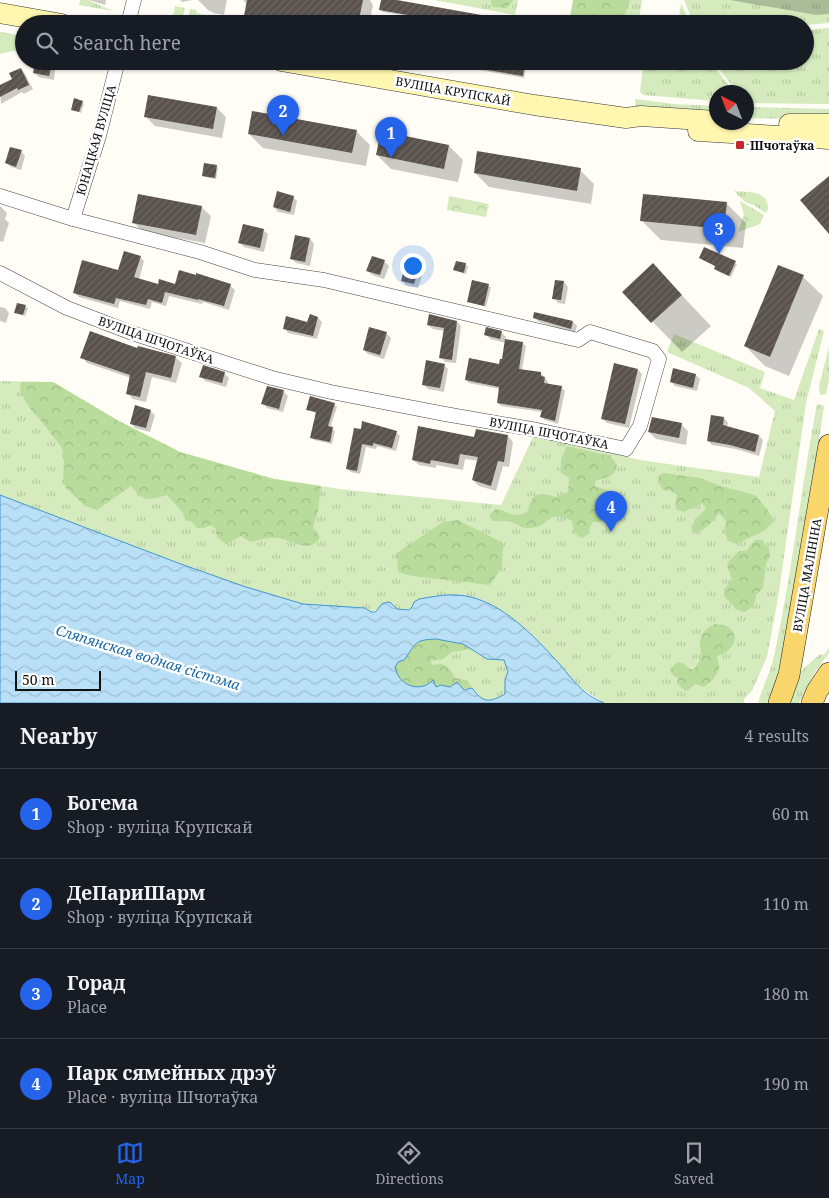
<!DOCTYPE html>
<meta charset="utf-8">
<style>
body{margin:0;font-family:"Noto Serif",serif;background:#242831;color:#f1f3f6}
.compass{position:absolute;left:709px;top:85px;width:45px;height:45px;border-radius:50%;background:#171b24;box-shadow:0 1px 4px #0004;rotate:318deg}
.scale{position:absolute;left:15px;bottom:12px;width:86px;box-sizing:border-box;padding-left:5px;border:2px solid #111;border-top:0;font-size:14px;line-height:18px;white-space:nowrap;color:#111;-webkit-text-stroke:4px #fff;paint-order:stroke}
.you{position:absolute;left:412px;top:265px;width:18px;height:18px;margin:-12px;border:4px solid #fff;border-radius:50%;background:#1a73e8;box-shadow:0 0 0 8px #1a73e833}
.badge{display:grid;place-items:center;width:32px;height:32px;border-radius:50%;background:#2563eb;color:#fff;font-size:16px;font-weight:700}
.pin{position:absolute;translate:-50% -41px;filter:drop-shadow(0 1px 2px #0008)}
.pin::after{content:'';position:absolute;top:26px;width:18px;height:15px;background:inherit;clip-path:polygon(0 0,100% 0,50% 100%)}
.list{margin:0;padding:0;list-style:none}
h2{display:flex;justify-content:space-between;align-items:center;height:65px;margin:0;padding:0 20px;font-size:21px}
h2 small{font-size:16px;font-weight:400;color:#9ea1a6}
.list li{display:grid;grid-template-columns:32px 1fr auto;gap:15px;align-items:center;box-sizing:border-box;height:90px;padding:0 20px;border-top:1px solid #363941}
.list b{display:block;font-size:19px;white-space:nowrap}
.list p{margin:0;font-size:16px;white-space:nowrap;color:#9ea1a6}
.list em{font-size:16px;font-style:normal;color:#9ea1a6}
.icon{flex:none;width:28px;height:28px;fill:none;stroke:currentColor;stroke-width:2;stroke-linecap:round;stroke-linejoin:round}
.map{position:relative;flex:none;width:829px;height:703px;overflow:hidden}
.search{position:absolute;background:#171b24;box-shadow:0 1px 4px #0004;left:15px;right:15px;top:15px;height:55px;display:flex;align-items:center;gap:12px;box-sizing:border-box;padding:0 18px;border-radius:28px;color:#9ea1a6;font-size:19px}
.sheet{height:425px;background:#171b24}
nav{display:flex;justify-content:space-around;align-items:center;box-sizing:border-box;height:70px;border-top:1px solid #363941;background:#171b24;font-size:14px;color:#9ea1a6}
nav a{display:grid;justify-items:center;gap:2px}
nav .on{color:#2563eb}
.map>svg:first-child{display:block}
.grass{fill:url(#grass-tufts)}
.forest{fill:url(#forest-crowns)}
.park{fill:url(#park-crowns)}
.water{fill:url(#water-waves);stroke:#3f96cf;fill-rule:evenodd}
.shadow{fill:#0003}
.building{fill:url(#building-hatch)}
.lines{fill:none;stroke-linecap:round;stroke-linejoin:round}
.street-casing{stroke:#444;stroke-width:15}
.secondary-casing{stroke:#333;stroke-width:21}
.primary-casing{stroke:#222;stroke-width:22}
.street{stroke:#fff;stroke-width:14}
.secondary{stroke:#fff6b0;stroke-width:20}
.primary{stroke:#f9d66b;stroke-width:21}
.poi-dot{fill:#c4262e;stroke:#fff;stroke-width:2}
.labels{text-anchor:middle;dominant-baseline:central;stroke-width:5;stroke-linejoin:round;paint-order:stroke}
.street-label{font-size:12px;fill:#111;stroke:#fff}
.poi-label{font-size:12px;font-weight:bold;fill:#111;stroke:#fff;text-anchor:start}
.water-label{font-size:14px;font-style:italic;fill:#1768a6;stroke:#fff}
</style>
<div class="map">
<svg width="829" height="703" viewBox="0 0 829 703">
<defs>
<pattern id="grass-tufts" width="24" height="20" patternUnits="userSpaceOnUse" patternTransform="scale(1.25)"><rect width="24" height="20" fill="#d5ebbd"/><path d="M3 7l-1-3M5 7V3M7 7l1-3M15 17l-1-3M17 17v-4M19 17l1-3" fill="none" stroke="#b6c8a1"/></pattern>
<pattern id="forest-crowns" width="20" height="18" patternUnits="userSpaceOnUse" patternTransform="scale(1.25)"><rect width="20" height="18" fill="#b9dc9c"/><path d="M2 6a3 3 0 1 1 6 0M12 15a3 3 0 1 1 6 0" fill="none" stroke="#9ebc85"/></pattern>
<pattern id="park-crowns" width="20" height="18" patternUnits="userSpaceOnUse" patternTransform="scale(1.25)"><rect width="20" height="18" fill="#d5ebbd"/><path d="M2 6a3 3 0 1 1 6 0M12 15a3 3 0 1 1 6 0" fill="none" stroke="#b6c8a1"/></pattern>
<pattern id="water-waves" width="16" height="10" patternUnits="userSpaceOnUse" patternTransform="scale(1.25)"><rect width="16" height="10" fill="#b9e0f7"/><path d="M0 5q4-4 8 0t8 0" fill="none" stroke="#9ebfd3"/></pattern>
<pattern id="building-hatch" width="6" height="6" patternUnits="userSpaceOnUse" patternTransform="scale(1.25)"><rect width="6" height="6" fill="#5a524d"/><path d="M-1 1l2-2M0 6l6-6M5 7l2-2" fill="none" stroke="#6d6662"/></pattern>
</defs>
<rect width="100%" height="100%" fill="#fffdf5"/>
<path class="grass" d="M80,0H88L113,11L79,5Z
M434,0H518L515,15Z
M576,0H642L638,24H574L573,21Z
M684,0H829V23L805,25V24H694Z
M681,3L690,24H678Z
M175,6L185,8L182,19L173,17Z
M190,9L197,10L196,13L211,16L210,24L188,20Z
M829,28V104L747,103L746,92H737L713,61H805V30Z
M0,32L24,36V52L13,51L0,54Z
M652,61H710L734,92H716V101L643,95L640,91L643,68Z
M635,99L674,104L716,106V117L636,108Z
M747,107L829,109V120L747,118Z
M734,191C748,192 769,190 768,210L765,213L754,205L745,202Z
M819,329L824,331L806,403L778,598L767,657L752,691L744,699V703H604L574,683L555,659L485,601L457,595L425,598L419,599L409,610L397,609L392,603L371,612L365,608L303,604L246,587L178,563L0,495V381L53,382L117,420L180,452L274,479L347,490L501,505L534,435L640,460L759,477L775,411L749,388L667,352L674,334L765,372L760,388L794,400Z
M829,347V380L826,394L820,395L819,386Z
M817,404L824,406L804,541L777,680L767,703H758C762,687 771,672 774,656C792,573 801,488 817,404Z
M463,644L486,659L504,660L508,672L505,679V694C489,703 483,703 472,688L398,662Z
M829,648V653L815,672L799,703H790L802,670L820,654L824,655Z"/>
<path class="forest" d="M491,0H513L507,8L492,7Z
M573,0H630C623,24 621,21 597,23C589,16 585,14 576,19L570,17Z
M21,382H53L117,420L180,452L274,479L321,486L318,510L313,527L320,537C311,555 292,540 278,538C269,537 259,540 250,542L241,536L226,544L217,537L216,529L211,525L204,528H197L192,522L185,520L183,513L167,495C149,500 144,503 131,486L97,510L85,506L66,488L63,480L64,462L62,448L42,422L29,407L20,391Z
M567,446L610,456L617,465L615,472L608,477L595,481V486L612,492L609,513L600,522H593L590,527L589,534L582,538C574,535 573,529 572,521C547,508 549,528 530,528C521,529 516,523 508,521C503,520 497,521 492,521L489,515L496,509C509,511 515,520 528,511C531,494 539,490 555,497L568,492L569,478L561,473V459Z
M664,473L700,478L721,486L755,495L767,509L774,521L765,530L737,544L728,541L724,531L726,521L719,513C712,522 707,529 696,533L691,528L695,519L706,509L702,503L684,512L677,510L675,504L677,495L671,491L663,490L658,482L659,475Z
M458,520L503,543L502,567L490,585L412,576L398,572L397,553L443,522Z
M755,540H762L769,548L770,556L766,564L763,588L756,595C755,605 753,608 744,612L737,610L724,596V589L732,580L727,565L730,560L739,551H746Z
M716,624C742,625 739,650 717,656C717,660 720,664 719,668C718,675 710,683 704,687L695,684L689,690L685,691L677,683L678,678L673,675L670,671L672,667L678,662L683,663L690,669H694C697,665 701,660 701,654C702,652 700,648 700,646C699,635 706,627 716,624Z
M436,639L463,644L471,649L452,652L443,659L431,661L432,665C445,662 449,666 455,678L467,680L472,688C462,690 449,689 441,685L436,687L434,685C429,685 426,686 422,687C408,689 397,679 395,667C401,657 410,654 415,643L423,640Z"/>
<path class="park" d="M449,196L489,204L486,217L447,210Z
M740,201L764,215L760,224L738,232L744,215Z"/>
<path class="water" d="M0,495L178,563L246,587L303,604L365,608L371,612H375C382,606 378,603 390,602L397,609L409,610L412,607L414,602L419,599C431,597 446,594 457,595C496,597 529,631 554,658C572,677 578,692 604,703H0ZM436,639L463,644L487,659L504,660L508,672L505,679V694C489,703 483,703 472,688L464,690L457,682L450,687L441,685L436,687L433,680C420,694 398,685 395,667L398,662L404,660C417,643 413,640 436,639Z"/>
<path class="shadow" d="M89,0H106L105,5Z
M180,0H192L182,2Z
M198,0H227L224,15L214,13L208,10Z
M243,0H370L373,5L369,24H253L245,16L247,4Z
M382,0H390L524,24H407L409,16L383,12L381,10Z
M730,0H829V14L816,15Z
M431,61H527L524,78Z
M51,66L55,70L54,80L39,77L34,73Z
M20,69L25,74L33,89L24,94L22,92L1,104L0,87L14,79Z
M82,102L84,104L81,113L72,109Z
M217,108L226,117L222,138L155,126L146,117Z
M356,131L370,145L366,166L263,148L249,134Z
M382,133L449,146L463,160L458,182L391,169L377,155Z
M21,151L25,156L21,170L11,167L6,163Z
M216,166L218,168L216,179L205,177L203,176Z
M580,170L594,184L591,204L489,187L475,173Z
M293,197L297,201L294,215L278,212L274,207Z
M726,203L746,223L743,248L661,240L641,220Z
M0,206L7,213L5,219L9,223L3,242L0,241Z
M201,207L211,216L205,243L143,232L134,223Z
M263,230L268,234L264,252L244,247L240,243Z
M310,239L314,244L310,266L296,263L291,258Z
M705,249L737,264L731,277L717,271L716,266L701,258Z
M140,257L144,261L139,280L159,286L230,285L235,290L229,310L203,302L202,304L169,296L166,306L152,302L150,309L120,301L118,308L79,297L74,292L119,271Z
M384,261L389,266L384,279L372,275L368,271Z
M457,262L468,266L466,274L454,270Z
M420,263L425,267L418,288L406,285L402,280Z
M653,265L711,326L682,352L624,292Z
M803,277L823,296L789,376L765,366L745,346Z
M472,281L491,287L486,307L468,301Z
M564,282L568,287L565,304L558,303L554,298Z
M18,304L28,308L25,316L16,312Z
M0,307L5,308L9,313L6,323L0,321Z
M534,317L573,322L577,326L575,333L539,322Z
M318,318L322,322L317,339L288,333L284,328L308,324Z
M457,322L461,326L456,363L445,362L441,357L445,331L433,329L428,325Z
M501,332L506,337L505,340L522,343L526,346L522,370L541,373L548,382V385L561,387L565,391L558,424L545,420L541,417L542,412L501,406L498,403L500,389L469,383L466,380L500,365L503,361L506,343L490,339L486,335Z
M386,333L391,338L384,359L368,354L364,350Z
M139,347L176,358L182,363L176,383L152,377L146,402L133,399L127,393L131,378L87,363L82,357L138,349Z
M444,365L448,369L444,392L428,389L423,384Z
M638,370L642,374L629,428L607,423L603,419Z
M224,373L229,378L226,387L205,381L201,376Z
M696,375L700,379L697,391L675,386L671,381Z
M283,391L288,396L283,412L267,408L263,403Z
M334,404L337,407L330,428L335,431L332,444L314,440L311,437L317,414L308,409Z
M150,411L155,415L150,432L135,428L131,423Z
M724,418L728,423L727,428L759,436L763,440L759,456L736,449L712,445L708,441Z
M681,424L688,431L686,445L656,439L649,432Z
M355,429L396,432L400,436L396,451L377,446L376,449L366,447L360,474L351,472L347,469Z
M508,436L513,442L509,467L503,466L496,491L479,486L473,480L479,461L465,459L463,470L436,465V468L419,465L413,460L475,439Z"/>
<path class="building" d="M247,0H363L358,24H282L244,16Z
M381,0H397L504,19V24H406L408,15L379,10Z
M35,61L52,64L49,76L33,73Z
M465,61H525L523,76L464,66Z
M21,68L29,85L18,90L17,88L0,97V85L12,79L9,73Z
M148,95L217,107L213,129L144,117Z
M74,98L83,101L79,112L71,110Z
M252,111L357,130L352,153L248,134Z
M381,131L449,145L444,169L376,155Z
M10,147L22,150L16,167L5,163Z
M477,151L581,168L577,191L474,173Z
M204,163L217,165L215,178L202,176Z
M829,176V234L800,200Z
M277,191L294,196L290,212L273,207Z
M138,194L202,206L196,235L132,223Z
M643,194L727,202L724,229L640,221Z
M243,224L264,229L260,248L238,243Z
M295,235L310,238L305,262L290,259Z
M704,247L736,261L729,276L714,269L715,266L699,258Z
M124,251L141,256L134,277L158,284L159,279L175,284L179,270L196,275V273L231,284L224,306L198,299V300L165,292L162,303L148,299L146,305L116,298L114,304L73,293L82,260L118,270Z
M372,256L385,260L380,275L366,271Z
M407,258L421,262L414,284L401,281Z
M456,261L466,263L464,273L453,270Z
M653,263L682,295L651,323L622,292Z
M778,265L804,275L770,357L744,346Z
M472,280L489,284L484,306L467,302Z
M555,280L564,281L561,300L552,299Z
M17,303L26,305L23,315L14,313Z
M534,312L573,321L571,329L533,318Z
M310,314L318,317L313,336L283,329L286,316L307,322Z
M429,314L457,321L452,360L439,358L444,328L427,325Z
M369,327L387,332L380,355L363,350Z
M486,327L502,331L500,339L484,335Z
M90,331L137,348L138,346L176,356L171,378L146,372L140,397L126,394L130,375L80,358Z
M505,339L523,342L519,369L541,372V376L545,377L544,383L562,386L555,421L540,417L542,410L497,403L499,387L465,380L469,358L499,364L500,359H502Z
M426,360L445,364L440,388L422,385Z
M614,363L638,369L625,424L601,419Z
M203,365L225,372L222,383L199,377Z
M673,368L696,374L693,388L670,382Z
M267,386L284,390L279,409L261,404Z
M310,396L335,403L328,426L333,427L330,442L310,438L316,412L306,410Z
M135,405L151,410L146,428L130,424Z
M711,415L724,417L723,425L759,435L755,452L730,445L707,441Z
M652,417L682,423L679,438L648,432Z
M362,421L397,431L392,448L373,443V446L362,444L357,471L346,469L354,428L361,429Z
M418,426L474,437L476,429L508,435L504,462L498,461L491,486L472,480L478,457L460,454L458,465L431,460L430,464L412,460Z"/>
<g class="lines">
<defs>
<path id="street" d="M128,24L134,0
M0,196L73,219L200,252L255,270L324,280L578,340L590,332L653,351L659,359L640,426L626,449L537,430L445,414L331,392L272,378L132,333L67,308L0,273
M73,219L99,136L118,61"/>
<path id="secondary" d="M0,13L62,24
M281,61L534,105L612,116L626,118L641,116L716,121
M789,124H829
M698,131L829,139"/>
<path id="primary" d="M779,703L789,675L829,445
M812,703L817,691L829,673"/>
</defs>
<use href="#street" class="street-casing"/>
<use href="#secondary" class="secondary-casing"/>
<use href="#primary" class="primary-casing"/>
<use href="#street" class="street"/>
<use href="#secondary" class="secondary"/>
<use href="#primary" class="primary"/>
</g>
<rect class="poi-dot" x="735" y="140" width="10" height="10" rx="2.5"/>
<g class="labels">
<g class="street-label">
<text transform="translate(453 91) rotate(10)">ВУЛІЦА КРУПСКАЙ</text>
<text transform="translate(96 140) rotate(-74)">ЮНАЦКАЯ ВУЛІЦА</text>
<text transform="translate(156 340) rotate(19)">ВУЛІЦА ШЧОТАЎКА</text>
<text transform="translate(549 433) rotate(11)">ВУЛІЦА ШЧОТАЎКА</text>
<text transform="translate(807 575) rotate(-80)">ВУЛІЦА МАЛІНІНА</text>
</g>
<g class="poi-label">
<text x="750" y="145">Шчотаўка</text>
</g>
<g class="water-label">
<text transform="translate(148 657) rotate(17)">Сляпянская водная сістэма</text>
</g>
</g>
</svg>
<svg class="compass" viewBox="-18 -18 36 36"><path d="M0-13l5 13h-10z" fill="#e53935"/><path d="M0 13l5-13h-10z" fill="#9ea1a6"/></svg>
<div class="scale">50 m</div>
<div class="you"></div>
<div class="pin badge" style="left:391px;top:158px">1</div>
<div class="pin badge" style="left:283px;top:136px">2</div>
<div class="pin badge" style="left:719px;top:254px">3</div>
<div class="pin badge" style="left:611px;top:532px">4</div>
<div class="search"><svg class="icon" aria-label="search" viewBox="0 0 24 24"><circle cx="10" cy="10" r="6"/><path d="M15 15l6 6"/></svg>Search here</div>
</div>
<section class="sheet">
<h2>Nearby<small>4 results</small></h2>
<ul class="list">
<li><span class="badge">1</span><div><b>Богема</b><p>Shop · вуліца Крупскай</p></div><em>60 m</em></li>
<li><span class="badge">2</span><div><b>ДеПариШарм</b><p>Shop · вуліца Крупскай</p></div><em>110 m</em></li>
<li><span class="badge">3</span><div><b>Горад</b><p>Place</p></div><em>180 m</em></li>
<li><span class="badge">4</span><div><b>Парк сямейных дрэў</b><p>Place · вуліца Шчотаўка</p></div><em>190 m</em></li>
</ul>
</section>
<nav>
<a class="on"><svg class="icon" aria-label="map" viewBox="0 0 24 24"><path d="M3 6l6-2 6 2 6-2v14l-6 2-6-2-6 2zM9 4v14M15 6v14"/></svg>Map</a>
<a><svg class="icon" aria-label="directions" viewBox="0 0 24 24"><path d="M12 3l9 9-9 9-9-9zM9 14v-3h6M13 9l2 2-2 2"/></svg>Directions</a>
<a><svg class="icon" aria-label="saved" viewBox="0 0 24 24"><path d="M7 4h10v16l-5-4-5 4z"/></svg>Saved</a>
</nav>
